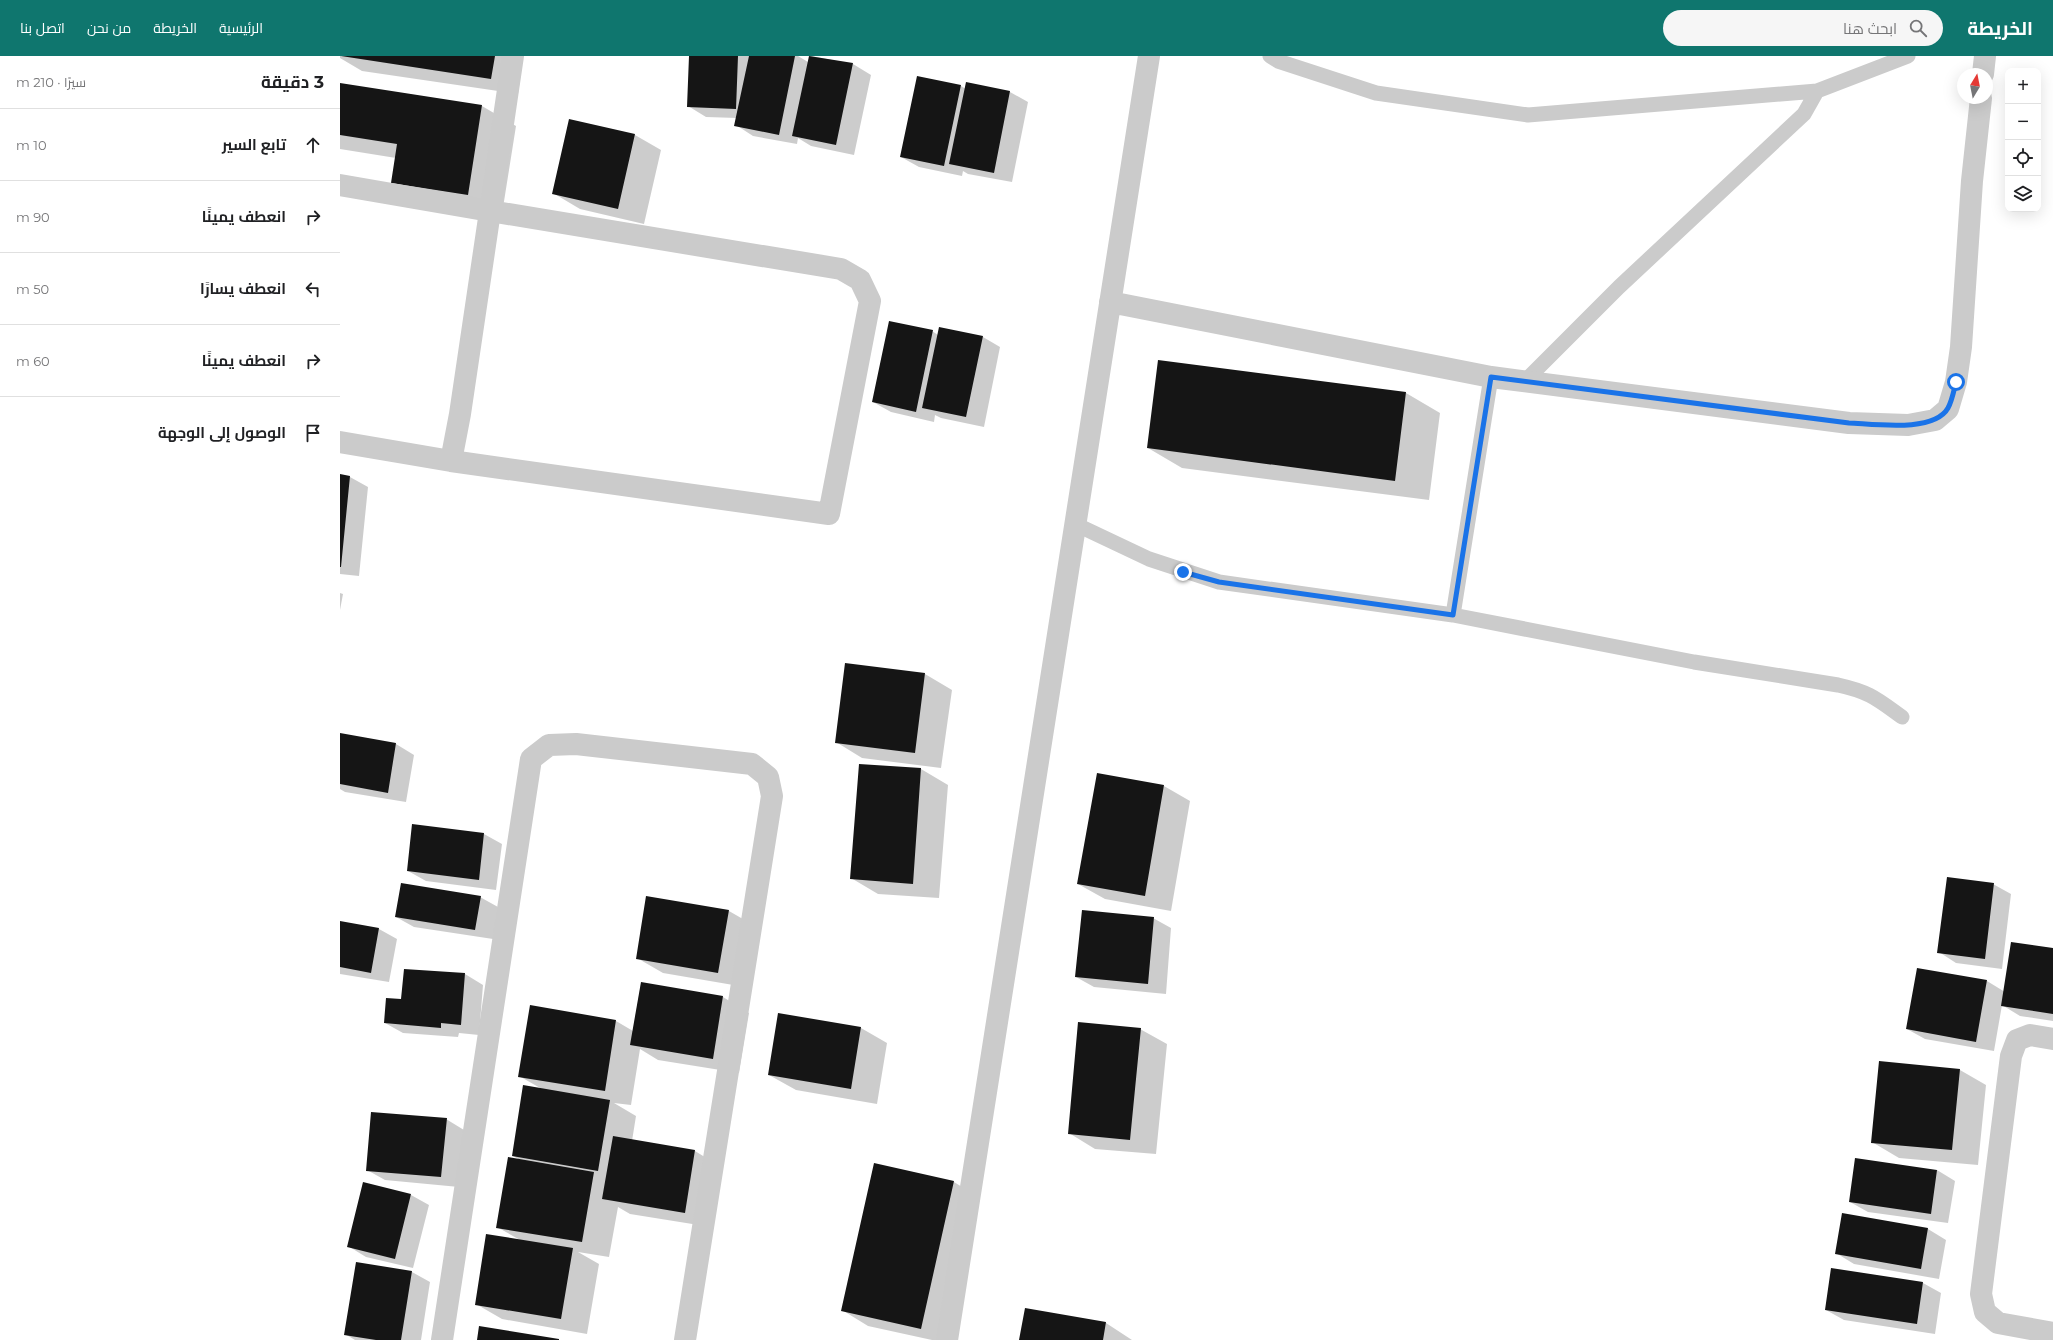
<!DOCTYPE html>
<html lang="ar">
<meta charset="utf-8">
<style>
body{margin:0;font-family:Montserrat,Cairo,sans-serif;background:#f6f6f6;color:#202124;direction:rtl}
.controls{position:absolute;right:12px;top:12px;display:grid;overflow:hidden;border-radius:8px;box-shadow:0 4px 16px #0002}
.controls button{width:36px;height:36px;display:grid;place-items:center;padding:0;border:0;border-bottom:1px solid #e0e0e0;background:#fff;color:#202124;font:20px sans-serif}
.compass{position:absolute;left:1617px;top:12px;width:36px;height:36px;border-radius:50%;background:#fff;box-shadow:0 4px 16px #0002;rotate:10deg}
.stop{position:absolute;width:12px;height:12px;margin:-9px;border:3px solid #1a73e8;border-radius:50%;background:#fff}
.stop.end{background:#1a73e8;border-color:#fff;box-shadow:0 1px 4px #0008}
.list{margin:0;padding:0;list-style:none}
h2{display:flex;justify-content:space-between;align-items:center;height:52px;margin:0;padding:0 16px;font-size:17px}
h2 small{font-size:13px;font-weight:400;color:#757577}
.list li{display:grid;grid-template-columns:26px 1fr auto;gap:12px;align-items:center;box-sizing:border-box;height:72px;padding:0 16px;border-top:1px solid #e0e0e0}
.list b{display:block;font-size:15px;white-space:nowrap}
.list em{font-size:13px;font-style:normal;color:#757577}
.icon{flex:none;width:22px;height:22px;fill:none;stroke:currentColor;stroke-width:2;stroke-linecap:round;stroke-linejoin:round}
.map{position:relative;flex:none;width:1713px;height:1284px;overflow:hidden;direction:ltr}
header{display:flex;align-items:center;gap:24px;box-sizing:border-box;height:56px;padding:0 20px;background:#0f766e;color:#fff}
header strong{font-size:19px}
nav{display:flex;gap:22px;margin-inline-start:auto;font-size:14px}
.search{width:280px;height:36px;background:#f6f6f6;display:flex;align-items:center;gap:10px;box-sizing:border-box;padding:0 14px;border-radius:22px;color:#757577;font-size:15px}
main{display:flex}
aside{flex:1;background:#fff}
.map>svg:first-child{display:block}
.shadow{fill:#0003}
.building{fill:#151515}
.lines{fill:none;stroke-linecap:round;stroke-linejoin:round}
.lane{stroke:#cbcbcb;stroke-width:15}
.street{stroke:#cbcbcb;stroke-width:22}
.route{stroke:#1a73e8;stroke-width:5}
</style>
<header>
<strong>الخريطة</strong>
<div class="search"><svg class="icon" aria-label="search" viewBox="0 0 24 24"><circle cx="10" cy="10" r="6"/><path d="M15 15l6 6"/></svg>ابحث هنا</div>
<nav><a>الرئيسية</a><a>الخريطة</a><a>من نحن</a><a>اتصل بنا</a></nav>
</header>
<main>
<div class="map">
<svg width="1713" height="1284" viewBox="0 0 1713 1284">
<rect width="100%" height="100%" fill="#fff"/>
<path class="shadow" d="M0,0H183L178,38L22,15L0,2Z
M350,0H458L468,6L470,0H471L513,8L531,19L514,99L471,90L458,82L457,88L413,80L396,69L397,62L366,61L348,50Z
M627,27L670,36L688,46L672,126L628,118L623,115L622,120L579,111L561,101L621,30L626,33Z
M0,28L142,50L176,70L162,158L52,126L56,102L0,93Z
M230,64L295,79L321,94L304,168L240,153L213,137Z
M592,275L598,279L643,281L660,291L644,371L601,362L595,359L594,366L551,356L533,346Z
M1066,337L1100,357L1089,444L842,412L808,392Z
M0,419L10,421L28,431L19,520L0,518Z
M0,537L3,538L0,554Z
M506,608L585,618L612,634L601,712L522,702L496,686Z
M0,678L56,688L74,699L66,746L5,736L0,733Z
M520,709L581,713L608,729L599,842L538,838L511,822Z
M824,730L850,745L831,855L765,843L738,828Z
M144,778L162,788L156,834L86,825L68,815Z
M1653,828L1671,838L1662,913L1616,907L1599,896Z
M140,841L158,851L153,883L74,871L56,861Z
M389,855L415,870L405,931L323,917L297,902Z
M813,862L831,872L826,938L754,931L736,921Z
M0,866L39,873L57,883L49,926L0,918Z
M1713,893V965L1680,960L1662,949L1654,995L1585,983L1567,973L1647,925L1665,936Z
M125,918L143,929L139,979L119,977L118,981L63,977L45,967L62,944Z
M301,928L383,941L409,957L399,1017L318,1004L300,993L291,1049L274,1047L296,1060L292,1085L355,1095L381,1111L371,1171L290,1158L278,1151L269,1201L238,1196L259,1208L247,1278L162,1263L136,1248L180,1184L157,1171L180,1104L173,1100L202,1033L179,1020L276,965L293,975Z
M521,972L547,987L537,1048L456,1034L429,1019Z
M800,973L827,988L816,1098L755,1093L729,1077Z
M1620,1014L1646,1029L1638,1109L1559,1102L1532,1086Z
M106,1063L124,1074L119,1131L45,1124L27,1114Z
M535,1109L614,1126L640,1142L609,1284H592L528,1270L502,1254Z
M1597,1114L1615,1125L1608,1167L1528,1156L1510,1146Z
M71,1139L89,1149L73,1212L26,1201L8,1190Z
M1588,1173L1606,1184L1599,1223L1514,1208L1496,1197Z
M17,1207L72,1216L90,1226L81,1284H15L5,1278Z
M1492,1213L1583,1227L1601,1237L1595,1278L1504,1264L1486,1254Z
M686,1253L766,1267L792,1284H680Z"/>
<path class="building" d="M1,0H155L151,23Z
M349,0H398L396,53L347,51Z
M409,0H455L439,79L394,70Z
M469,0L513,7L496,89L452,80Z
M577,20L621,29L604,110L560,101Z
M626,26L670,35L654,117L609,108Z
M0,27L142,49L128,139L51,127L57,88L0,79Z
M229,63L295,78L278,153L212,138Z
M549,265L593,274L576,356L532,346Z
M599,271L643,280L626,361L582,352Z
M818,304L1066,336L1055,425L807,392Z
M0,418L10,420L1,511H0Z
M505,607L585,617L575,697L495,687Z
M0,677L56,687L48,737L0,728Z
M519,708L581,712L573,828L510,823Z
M757,717L824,729L805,840L737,828Z
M72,768L144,777L139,824L67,815Z
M1607,821L1654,827L1645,903L1597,897Z
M61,827L141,840L135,874L55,861Z
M306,840L389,854L378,917L296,903Z
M742,854L814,861L808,928L735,921Z
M0,865L39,872L31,917L0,911Z
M1671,886L1713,892V958L1661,950Z
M1577,912L1647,924L1636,986L1566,973Z
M64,913L125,917L121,969L101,967V972L44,967L46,942L61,943Z
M301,926L383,940L373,1003L290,989Z
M190,949L276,964L265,1035L178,1021Z
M438,957L521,971L511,1033L428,1019Z
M738,966L801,972L790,1084L728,1078Z
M1539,1005L1620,1013L1612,1094L1531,1087Z
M183,1029L270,1044L258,1115L172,1100Z
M31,1056L107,1062L101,1121L26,1115Z
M273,1080L355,1094L345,1157L262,1143Z
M168,1101L254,1116L242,1186L156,1172Z
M1515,1102L1597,1114L1591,1158L1509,1146Z
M534,1107L614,1125L581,1273L501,1255Z
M23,1126L71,1138L55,1203L7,1191Z
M1502,1157L1588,1172L1581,1213L1495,1198Z
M146,1178L233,1192L221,1263L135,1249Z
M16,1206L72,1215L61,1284H36L4,1279Z
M1491,1212L1583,1226L1577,1268L1485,1254Z
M685,1252L766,1266L763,1284H679Z
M139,1270L219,1283V1284H137Z"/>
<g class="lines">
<path class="lane" d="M930,0L938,5L1036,37L1188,59L1477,35L1568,0
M1184,326L1279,231L1464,58L1477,35
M735,468L809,503L879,526L1113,559L1354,606L1498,629C1530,636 1537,643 1562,661
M1113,559L1151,321"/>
<path class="street" d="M1643,18L1645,0
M0,129L150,155L501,213L520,224L530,245L489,458L111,405
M770,246L1151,321L1509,367L1568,369L1595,364L1608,353L1616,326L1621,291L1632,125L1641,42
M0,386L111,405L120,358L173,0
M1713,983L1690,979L1677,984L1671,1000L1641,1238L1645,1256L1658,1267L1713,1277
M102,1284L191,703L209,689L236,688L412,708L428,721L432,740L345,1284
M607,1284L809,0"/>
</g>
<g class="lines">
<path class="route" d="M843,516L879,526L1113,559L1151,321L1509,367C1534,368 1594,377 1608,352C1612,345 1614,334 1616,326"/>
</g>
</svg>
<div class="controls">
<button>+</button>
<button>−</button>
<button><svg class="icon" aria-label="locate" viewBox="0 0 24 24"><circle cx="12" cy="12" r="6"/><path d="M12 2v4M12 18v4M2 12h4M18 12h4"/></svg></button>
<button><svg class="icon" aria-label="layers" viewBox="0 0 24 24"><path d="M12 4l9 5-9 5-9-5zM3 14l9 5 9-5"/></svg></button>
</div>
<svg class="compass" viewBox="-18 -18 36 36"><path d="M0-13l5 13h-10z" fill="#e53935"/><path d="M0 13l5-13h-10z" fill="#757577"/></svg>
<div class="stop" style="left:1616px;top:326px"></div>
<div class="stop end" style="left:843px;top:516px"></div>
</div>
<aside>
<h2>3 دقيقة<small>سيرًا · 210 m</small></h2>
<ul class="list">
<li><svg class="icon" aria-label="ahead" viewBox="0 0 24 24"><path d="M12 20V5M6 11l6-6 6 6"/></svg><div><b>تابع السير</b></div><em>10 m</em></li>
<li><svg class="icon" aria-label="right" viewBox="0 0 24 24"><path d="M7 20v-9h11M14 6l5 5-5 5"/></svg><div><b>انعطف يمينًا</b></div><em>90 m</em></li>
<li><svg class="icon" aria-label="left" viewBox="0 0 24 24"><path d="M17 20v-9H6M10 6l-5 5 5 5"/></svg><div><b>انعطف يسارًا</b></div><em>50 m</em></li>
<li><svg class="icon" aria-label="right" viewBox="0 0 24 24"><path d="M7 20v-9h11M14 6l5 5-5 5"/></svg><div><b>انعطف يمينًا</b></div><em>60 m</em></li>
<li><svg class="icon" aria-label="arrive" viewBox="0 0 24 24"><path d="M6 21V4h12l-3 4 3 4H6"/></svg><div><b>الوصول إلى الوجهة</b></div></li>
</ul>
</aside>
</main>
